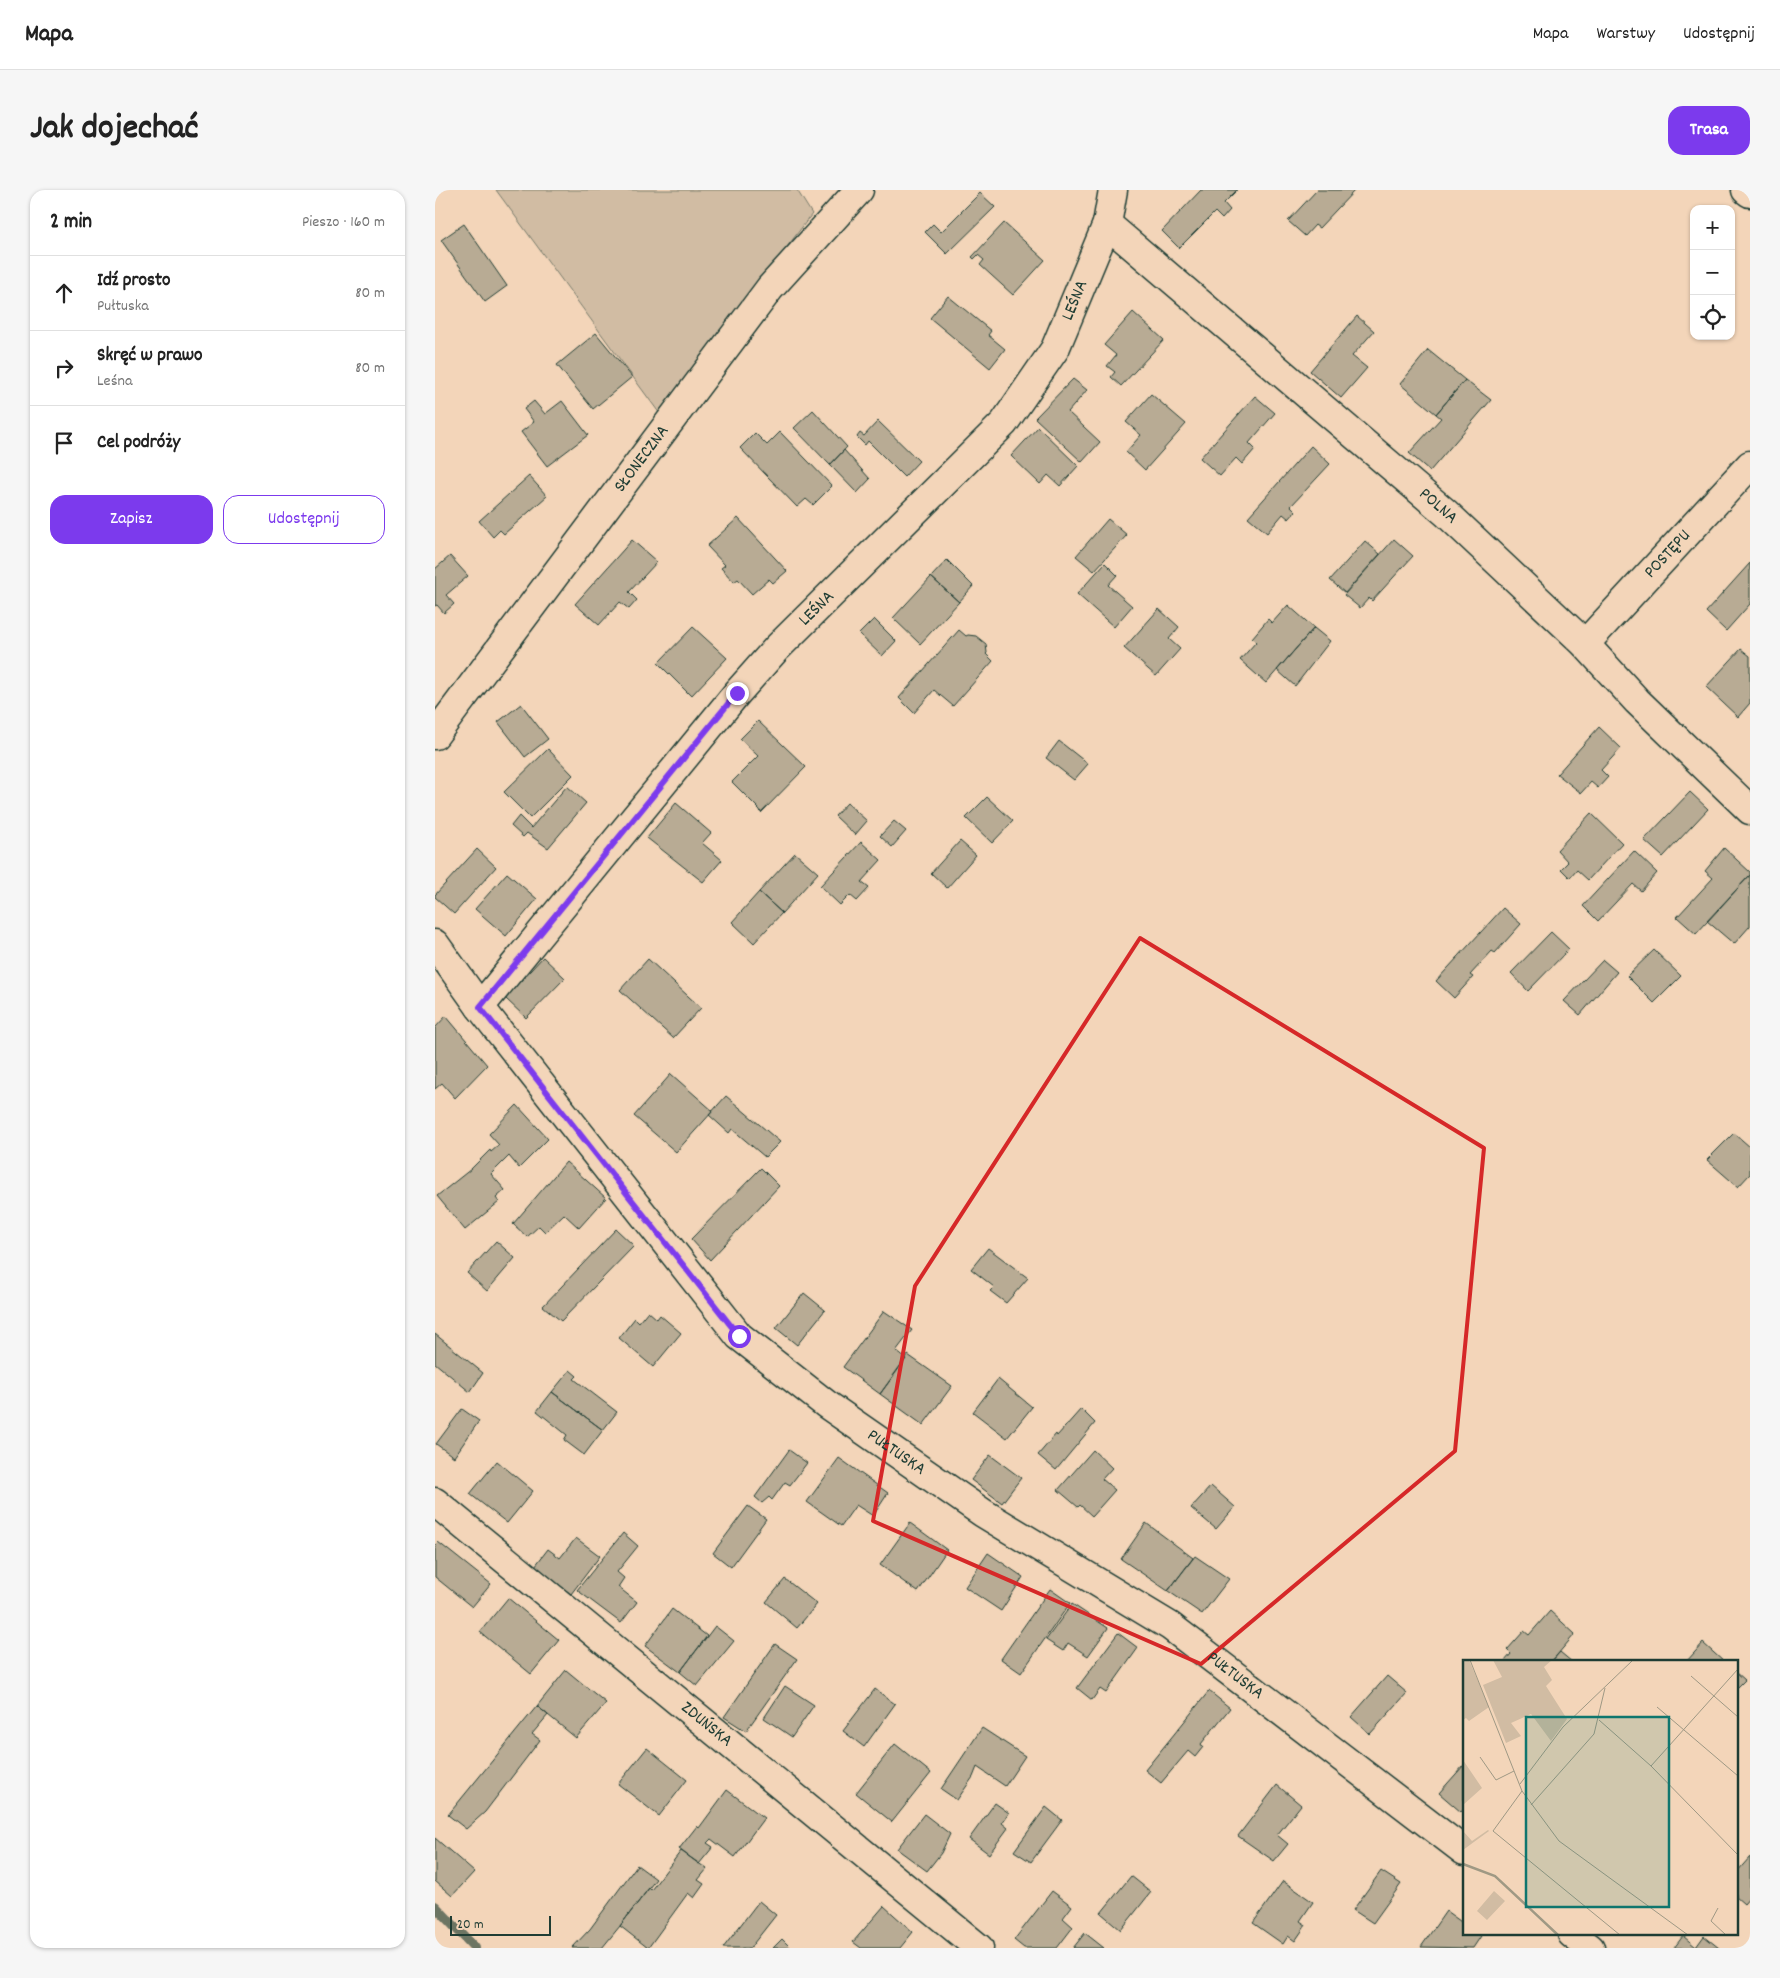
<!DOCTYPE html>
<html lang="pl">
<meta charset="utf-8">
<style>
body{margin:0;font-family:Dekko,sans-serif;background:#f6f6f6;color:#222}
.controls{position:absolute;right:15px;top:15px;display:grid;overflow:hidden;border-radius:10px;box-shadow:0 1px 4px #0004}
.controls button{width:45px;height:45px;display:grid;place-items:center;padding:0;border:0;border-bottom:1px solid #e0e0e0;background:#fff;color:#222;font:25px sans-serif}
.scale{position:absolute;left:15px;bottom:12px;width:101px;box-sizing:border-box;padding-left:5px;border:2px solid #1f3d34;border-top:0;font-size:14px;line-height:18px;white-space:nowrap;color:#1f3d34;-webkit-text-stroke:4px #f3d5b9;paint-order:stroke}
.stop{position:absolute;width:15px;height:15px;margin:-11px;border:4px solid #7c3aed;border-radius:50%;background:#fff}
.stop.end{background:#7c3aed;border-color:#fff;box-shadow:0 1px 5px #0008}
.list{margin:0;padding:0;list-style:none}
h2{display:flex;justify-content:space-between;align-items:center;height:65px;margin:0;padding:0 20px;font-size:21px}
h2 small{font-size:16px;font-weight:400;color:#767676}
.list li{display:grid;grid-template-columns:32px 1fr auto;gap:15px;align-items:center;box-sizing:border-box;height:75px;padding:0 20px;border-top:1px solid #e0e0e0}
.list b{display:block;font-size:19px;white-space:nowrap}
.list p{margin:0;font-size:16px;white-space:nowrap;color:#767676}
.list em{font-size:16px;font-style:normal;color:#767676}
.actions{display:flex;gap:10px;padding:15px 20px}
.actions a{flex:1;padding:11px 0;border:1px solid #7c3aed;border-radius:15px;text-align:center;font-size:18px;color:#7c3aed}
.actions .main{background:#7c3aed;color:#fff}
.icon{flex:none;width:28px;height:28px;fill:none;stroke:currentColor;stroke-width:2;stroke-linecap:round;stroke-linejoin:round}
.map{position:relative;flex:none;width:1315px;height:1758px;overflow:hidden;border-radius:15px}
header{display:flex;align-items:center;gap:30px;box-sizing:border-box;height:70px;padding:0 25px;background:#fff;border-bottom:1px solid #e0e0e0}
header strong{font-size:24px}
nav{display:flex;gap:28px;margin-inline-start:auto;font-size:18px}
.intro{display:flex;align-items:center;justify-content:space-between;box-sizing:border-box;height:120px;padding:0 30px}
h1{margin:0;font-size:35px}
.button{padding:12px 22px;border-radius:15px;background:#7c3aed;color:#fff;font-size:18px;font-weight:700}
main{display:flex;gap:30px;padding:0 30px}
aside{flex:1;background:#fff;border-radius:15px;box-shadow:0 1px 4px #0004}
.map>svg:first-child{display:block}
.green{fill:#d1bca3;stroke:#787c6c}
.lines{fill:none;stroke-linecap:round;stroke-linejoin:round}
.stream{stroke:#6c7464;stroke-width:10}
.building{fill:#b8ab94;stroke:#1f3d34}
.minor-casing{stroke:#1f3d34;stroke-width:31}
.minor{stroke:#f3d5b9;stroke-width:28}
.route{stroke:#7c3aed;stroke-width:6}
.marked{fill:none;stroke:#d62828;stroke-width:4;stroke-linejoin:round}
.labels{text-anchor:middle;dominant-baseline:central;stroke-width:5;stroke-linejoin:round;paint-order:stroke}
.street-label{font-size:18px;fill:#1f3d34;stroke:#f3d5b9}
.inset-river{fill:none;stroke:#9f9984;stroke-width:2.5}
.inset-road{fill:none;stroke:#9e9884;stroke-width:1}
.view{fill:#0f766e;fill-opacity:0.15;stroke:#0f766e;stroke-width:2.5}
.inset-edge{fill:none;stroke:#1f3d34;stroke-width:2.5}
</style>
<header>
<strong>Mapa</strong>
<nav><a>Mapa</a><a>Warstwy</a><a>Udostępnij</a></nav>
</header>
<div class="intro"><h1>Jak dojechać</h1><a class="button">Trasa</a></div>
<main>
<aside>
<h2>2 min<small>Pieszo · 160 m</small></h2>
<ul class="list">
<li><svg class="icon" aria-label="ahead" viewBox="0 0 24 24"><path d="M12 20V5M6 11l6-6 6 6"/></svg><div><b>Idź prosto</b><p>Pułtuska</p></div><em>80 m</em></li>
<li><svg class="icon" aria-label="right" viewBox="0 0 24 24"><path d="M7 20v-9h11M14 6l5 5-5 5"/></svg><div><b>Skręć w prawo</b><p>Leśna</p></div><em>80 m</em></li>
<li><svg class="icon" aria-label="arrive" viewBox="0 0 24 24"><path d="M6 21V4h12l-3 4 3 4H6"/></svg><div><b>Cel podróży</b></div></li>
</ul>
<div class="actions"><a class="main">Zapisz</a><a>Udostępnij</a></div>
</aside>
<div class="map">
<svg width="1315" height="1758" viewBox="0 0 1315 1758">
<rect width="100%" height="100%" fill="#f3d5b9"/>
<filter id="ink" filterUnits="userSpaceOnUse"><feTurbulence type="fractalNoise" baseFrequency=".02" numOctaves="2"/><feDisplacementMap in="SourceGraphic" scale="10" xChannelSelector="R" yChannelSelector="G"/><feConvolveMatrix kernelMatrix="1 2 1 2 8 2 1 2 1" color-interpolation-filters="sRGB"/></filter>
<g filter="url(#ink)">
<path class="green" d="M61,0H362L377,24L225,224Z"/>
<g class="lines">
<path class="stream" d="M0,1716L40,1758"/>
</g>
<path class="building" d="M766,0H802L789,13L795,20L787,29L780,22L744,58L727,41Z
M882,0H920L884,38L880,35L870,46L853,31Z
M545,3L560,17L512,64L490,42L498,34L506,42Z
M569,33L610,70L578,105L545,75L549,70L543,65L539,69L537,67Z
M29,34L72,96L50,112L6,50Z
M513,106L556,141L553,145L570,159L555,178L495,128Z
M698,122L729,150L686,196L676,187L680,182L672,176L681,165L669,155Z
M922,126L939,141L917,166L932,178L906,208L875,181Z
M161,143L197,187L158,219L122,175Z
M993,160L1030,190L1001,224L965,194Z
M638,189L652,200L633,222L665,252L647,272L600,228Z
M1030,190L1056,210L995,281L974,263L1006,228L1001,224Z
M716,204L751,234L710,280L691,262L706,245L691,232Z
M820,206L840,223L814,253L820,259L807,274L801,268L785,286L765,268Z
M99,211L110,224L127,211L153,245L112,276L86,242L99,232L89,219Z
M378,220L412,257L395,275L359,238Z
M443,231L484,271L469,287L433,251L430,255L422,247L425,243L429,246Z
M603,237L643,276L625,296L613,285L605,294L576,266Z
M345,242L397,296L378,315L371,309L362,317L305,258L320,243L332,255Z
M876,256L895,274L856,316L861,321L854,329L848,324L832,343L813,327Z
M409,260L435,289L422,303L395,275Z
M94,286L112,306L69,344L65,340L58,347L44,331Z
M303,328L352,381L338,393L334,389L317,404L303,389L299,392L286,378L290,375L272,356Z
M673,329L692,345L659,381L641,366Z
M959,349L978,366L937,411L934,408L925,418L909,405Z
M197,350L222,372L194,402L202,410L194,419L185,412L164,435L140,414Z
M930,351L945,364L910,403L895,390Z
M15,366L33,386L11,405L19,414L9,423L2,415L0,416V379Z
M512,370L538,396L524,412L496,387Z
M670,373L682,385L673,395L697,416L679,437L642,404Z
M1315,373V414L1291,441L1271,422Z
M496,387L524,412L485,454L458,428Z
M853,415L879,438L831,493L805,470L821,452L817,448L833,429L837,433Z
M724,419L744,437L734,449L745,459L721,486L689,458Z
M439,429L461,451L447,466L424,444Z
M258,437L292,468L256,506L223,473Z
M879,438L895,451L860,496L842,480Z
M524,440L531,446L533,445L541,446L551,454L552,463L551,464L558,471L518,516L499,500L479,523L464,508Z
M1306,459L1315,466V513L1303,527L1271,497Z
M86,514L113,549L90,567L63,532Z
M323,531L371,577L326,623L325,620L297,592L323,566L305,549Z
M1164,537L1186,558L1166,580L1173,587L1163,598L1156,592L1146,603L1122,584Z
M624,551L653,574L639,590L611,568Z
M113,559L138,585L95,628L69,602Z
M132,596L151,613L113,658L92,643L88,647L76,636L84,626L96,638Z
M1255,602L1273,619L1228,667L1209,650Z
M552,607L578,631L557,653L531,628Z
M241,613L276,643L267,653L287,670L268,692L212,648Z
M412,613L432,631L420,645L400,626Z
M1156,623L1187,653L1153,690L1142,680L1135,688L1126,679L1133,672L1122,660Z
M459,631L471,641L457,657L445,646Z
M525,651L541,665L512,698L496,683Z
M426,652L446,670L426,692L434,698L422,711L415,705L405,715L385,696Z
M1289,658L1315,682V685L1261,744L1242,727L1278,688L1270,681Z
M42,659L61,677L19,724L0,707V705Z
M1199,661L1222,683L1206,701L1198,694L1163,731L1148,716Z
M360,663L383,683L347,723L324,702Z
M72,683L102,709L71,746L40,719Z
M1315,685V736L1299,754L1272,731Z
M324,702L347,723L319,753L297,732Z
M1068,718L1086,734L1060,763L1057,761L1035,785L1038,787L1019,808L1001,791Z
M1116,742L1134,759L1093,801L1076,783Z
M1219,760L1246,786L1219,813L1192,786Z
M108,767L130,788L91,828L70,808Z
M213,769L266,818L238,848L185,800Z
M1168,770L1182,782L1145,825L1129,811Z
M11,826L52,875L20,908L7,893L0,899V838Z
M236,884L278,921L241,962L199,926Z
M291,906L345,952L330,967L297,939L294,943L274,925Z
M82,915L113,949L84,978L74,966L56,984L70,1000L61,1008L64,1012L30,1040L2,1006L36,979L55,960L56,962L64,955L54,944Z
M1299,943L1315,957V984L1303,997L1272,970Z
M131,972L171,1008L144,1038L129,1024L110,1042L104,1036L92,1047L78,1034Z
M326,978L344,996L275,1070L256,1049Z
M181,1039L199,1056L126,1131L108,1116Z
M61,1051L80,1068L52,1101L32,1083Z
M553,1058L593,1088L571,1113L555,1101L559,1097L536,1079Z
M369,1103L390,1120L362,1155L341,1138Z
M213,1121L222,1129L225,1125L246,1143L218,1177L184,1148L200,1128L204,1132Z
M449,1121L477,1140L461,1161L471,1169L445,1204L408,1177Z
M0,1144L48,1183L35,1202L0,1173Z
M473,1165L517,1196L488,1235L445,1204Z
M135,1180L142,1186L139,1189L182,1222L168,1240L117,1202Z
M563,1189L597,1217L572,1248L538,1222Z
M117,1202L168,1240L149,1265L129,1250L132,1245L102,1221Z
M27,1219L44,1231L19,1267L1,1254Z
M646,1219L660,1233L621,1280L603,1265L621,1244L622,1246Z
M354,1260L372,1273L355,1295L350,1292L337,1310L334,1307L327,1313L320,1307Z
M658,1260L677,1278L667,1289L680,1300L657,1326L645,1315L643,1317L623,1300Z
M555,1265L586,1288L567,1313L536,1290Z
M404,1268L453,1303L438,1326L421,1315L406,1336L372,1312Z
M62,1271L98,1301L72,1333L35,1304Z
M776,1296L800,1317L781,1339L756,1318Z
M313,1316L331,1329L296,1377L278,1363Z
M475,1333L512,1360L483,1402L445,1375Z
M711,1333L758,1368L733,1401L686,1369Z
M188,1343L203,1356L182,1382L189,1388L183,1397L202,1412L186,1433L142,1400Z
M141,1348L165,1366L136,1404L100,1376L113,1359L125,1368Z
M3,1352L56,1394L37,1417L0,1387V1357Z
M553,1363L588,1387L566,1421L530,1397Z
M760,1366L794,1389L767,1424L733,1401Z
M350,1389L382,1414L362,1438L331,1412Z
M615,1399L635,1413L586,1483L566,1469Z
M73,1408L124,1450L96,1484L45,1442Z
M637,1414L673,1438L653,1466L633,1453L628,1461L611,1450Z
M237,1419L272,1446L245,1482L210,1456Z
M1115,1421L1140,1444L1116,1472H1069L1076,1464L1072,1460L1089,1441L1094,1445Z
M280,1436L299,1451L262,1496L245,1482Z
M683,1443L703,1458L671,1503L665,1499L657,1510L642,1498Z
M1268,1453L1289,1472H1251Z
M340,1454L362,1469L311,1541L289,1527Z
M1125,1462L1137,1472H1116Z
M131,1480L171,1513L141,1548L102,1516Z
M1301,1482L1310,1490L1301,1499Z
M952,1486L972,1503L935,1544L916,1527Z
M350,1496L379,1515L357,1547L329,1528Z
M440,1499L460,1514L429,1557L408,1541Z
M774,1501L795,1518L766,1554L768,1557L760,1567L753,1561L726,1593L710,1580Z
M102,1516L113,1525L97,1544L105,1550L50,1622L31,1639L13,1625Z
M547,1538L590,1566L570,1596L542,1577L538,1587L522,1610L506,1599Z
M460,1554L496,1583L457,1632L421,1603Z
M212,1558L252,1590L224,1626L183,1594Z
M1029,1575V1619L1026,1622L1004,1603Z
M842,1595L866,1615L842,1645L853,1654L839,1671L803,1646Z
M292,1600L329,1628L300,1667L276,1649L272,1653L278,1657L264,1674L244,1659L262,1636L264,1638Z
M560,1613L574,1623L567,1633L573,1638L554,1664L534,1649Z
M611,1617L627,1630L596,1672L579,1661Z
M489,1624L515,1644L506,1663L492,1681L462,1659Z
M0,1648L39,1682L17,1706L0,1691Z
M246,1661L272,1679L263,1690L269,1694L259,1708L253,1703L213,1758L185,1736L214,1698L216,1700Z
M1315,1667V1707L1309,1714L1301,1707V1683Z
M202,1675L221,1689L185,1736L167,1758H137L155,1739Z
M946,1681L966,1694L938,1733L918,1720Z
M696,1686L716,1702L686,1740L666,1723Z
M848,1691L878,1712L865,1731L871,1735L860,1751L853,1746L848,1754L818,1733Z
M617,1701L637,1716L628,1728L638,1737L622,1758H589L579,1750Z
M324,1711L341,1725L315,1758H288Z
M449,1716L478,1742L465,1758H426L418,1752Z
M1011,1721L1029,1734V1744H1043L1046,1746L1038,1758L986,1757Z
M650,1743L669,1758H638Z
M1248,1746L1261,1757L1269,1746L1284,1758H1239Z
M347,1749L356,1758H338Z"/>
<g class="lines">
<defs>
<g id="minor">
<path d="M1311,0L1315,3"/>
<path id="s1" d="M672,34L1011,323L1150,454L1202,511L1315,620"/>
<path id="s2" d="M1150,454L1315,275"/>
<path id="s3" d="M0,545L335,98L424,0"/>
<path id="s4" d="M0,754L45,817L304,1146L391,1214L548,1323L735,1436L1029,1661"/>
<path id="s5" d="M45,817L302,503L341,459L569,233L620,159L672,34L678,0"/>
<path id="s6" d="M0,1312L544,1758"/>
<path d="M1137,1744L1155,1758"/>
</g>
</defs>
<use href="#minor" class="minor-casing"/>
<use href="#minor" class="minor"/>
</g>
</g>
<g class="lines" filter="url(#ink)">
<path class="route" d="M302,503L45,817L304,1146"/>
</g>
<path class="marked" d="M705,748L1049,958L1020,1261L766,1474L438,1331L480,1096Z"/>
<g class="labels">
<g class="street-label">
<text stroke="none"><textPath href="#s5" startOffset="928">LEŚNA</textPath></text>
<text stroke="none"><textPath href="#s3" startOffset="345">SŁONECZNA</textPath></text>
<text stroke="none"><textPath href="#s1" startOffset="435">POLNA</textPath></text>
<text stroke="none"><textPath href="#s2" startOffset="122">POSTĘPU</textPath></text>
<text stroke="none"><textPath href="#s5" startOffset="522">LEŚNA</textPath></text>
<text stroke="none"><textPath href="#s4" startOffset="692">PUŁTUSKA</textPath></text>
<text stroke="none"><textPath href="#s4" startOffset="1098">PUŁTUSKA</textPath></text>
<text stroke="none"><textPath href="#s6" startOffset="351">ZDUŃSKA</textPath></text>
</g>
</g>
<g transform="translate(1028 1470)">
<rect width="275" height="275" fill="#f3d5b9"/>
<path d="M0,0H6L26,47L6,61L3,58L0,60ZM30,0H89L81,7L89,20L83,26L104,59L88,81L68,54L48,63L58,76L43,83L20,25L39,17ZM0,100L19,128L0,145ZM25,170L26,171L0,190V171L9,181ZM31,231L42,241L24,260L14,251Z" fill="#d1bca3"/>
<path class="inset-river" d="M0,204L32,216L95,275"/>
<path class="inset-road" d="M7,0L59,131L96,181L225,275M228,16L275,57M194,47L275,116M136,60L188,106L275,195M17,97L33,120L51,111M188,106L275,9M57,124L100,67L170,0M59,131L30,171L157,275M68,145L131,74L142,28M255,248L248,261L263,275"/>
<path class="view" d="M63,57H206V247H63Z"/>
<rect width="275" height="275" class="inset-edge"/>
</g>
</svg>
<div class="controls">
<button>+</button>
<button>−</button>
<button><svg class="icon" aria-label="locate" viewBox="0 0 24 24"><circle cx="12" cy="12" r="6"/><path d="M12 2v4M12 18v4M2 12h4M18 12h4"/></svg></button>
</div>
<div class="scale">20 m</div>
<div class="stop" style="left:304px;top:1146px"></div>
<div class="stop end" style="left:302px;top:503px"></div>
</div>
</main>
